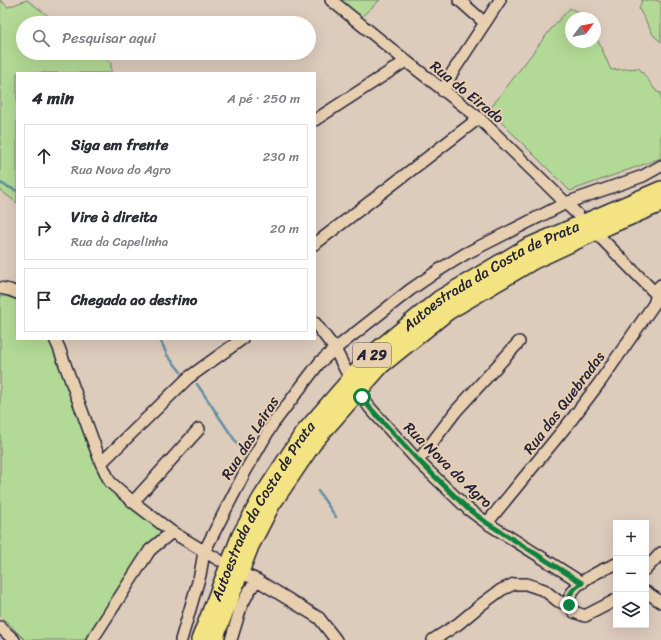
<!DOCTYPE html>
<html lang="pt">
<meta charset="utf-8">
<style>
body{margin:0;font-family:Sriracha,sans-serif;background:#f7f7f7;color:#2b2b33}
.controls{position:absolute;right:12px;bottom:12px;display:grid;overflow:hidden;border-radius:0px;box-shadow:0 4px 16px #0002}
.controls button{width:36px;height:36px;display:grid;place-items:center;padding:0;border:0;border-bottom:1px solid #e1e1e2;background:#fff;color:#2b2b33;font:20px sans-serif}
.compass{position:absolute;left:565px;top:12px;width:36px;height:36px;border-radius:50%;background:#fff;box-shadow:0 4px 16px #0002;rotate:58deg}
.stop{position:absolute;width:12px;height:12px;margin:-9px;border:3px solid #0b8043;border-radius:50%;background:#fff}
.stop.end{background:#0b8043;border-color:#fff;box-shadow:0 1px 4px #0008}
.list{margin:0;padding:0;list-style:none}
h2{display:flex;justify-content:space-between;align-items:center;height:52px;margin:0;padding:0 16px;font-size:17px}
h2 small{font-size:13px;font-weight:400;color:#7c7c81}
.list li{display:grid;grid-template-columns:26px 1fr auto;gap:12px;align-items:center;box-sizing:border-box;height:64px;margin:0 8px 8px;padding:0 8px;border:1px solid #e1e1e2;border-radius:0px}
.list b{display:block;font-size:15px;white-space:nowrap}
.list p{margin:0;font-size:13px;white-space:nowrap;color:#7c7c81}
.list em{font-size:13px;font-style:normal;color:#7c7c81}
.icon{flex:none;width:22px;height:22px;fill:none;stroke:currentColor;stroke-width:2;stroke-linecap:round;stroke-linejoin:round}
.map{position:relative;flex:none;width:661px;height:640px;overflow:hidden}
.search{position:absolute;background:#fff;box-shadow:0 4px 16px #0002;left:16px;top:16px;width:300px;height:44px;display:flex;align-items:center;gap:10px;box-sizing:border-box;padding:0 14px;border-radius:22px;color:#7c7c81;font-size:15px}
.panel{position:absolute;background:#fff;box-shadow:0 4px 16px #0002;left:16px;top:72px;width:300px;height:268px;border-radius:0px}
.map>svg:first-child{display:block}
.green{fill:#b2d995;stroke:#6a7e68}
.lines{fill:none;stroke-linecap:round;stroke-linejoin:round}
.stream{stroke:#6090a1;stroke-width:2.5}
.minor-casing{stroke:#22223b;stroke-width:14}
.highway-casing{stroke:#22223b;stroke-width:20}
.minor{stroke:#e8cfb0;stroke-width:11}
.highway{stroke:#f4e382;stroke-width:17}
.route{stroke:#0b8043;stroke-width:5}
.labels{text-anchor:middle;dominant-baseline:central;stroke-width:4;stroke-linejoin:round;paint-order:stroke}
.shield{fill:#e8cfb0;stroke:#5d565e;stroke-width:1}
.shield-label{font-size:14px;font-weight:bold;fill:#22223b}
.street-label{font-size:15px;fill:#22223b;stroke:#e8cfb0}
</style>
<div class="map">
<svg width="661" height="640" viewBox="0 0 661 640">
<rect width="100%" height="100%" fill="#ddcbbc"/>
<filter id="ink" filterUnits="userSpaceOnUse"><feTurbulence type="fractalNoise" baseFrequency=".025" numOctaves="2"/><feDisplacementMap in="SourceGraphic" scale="8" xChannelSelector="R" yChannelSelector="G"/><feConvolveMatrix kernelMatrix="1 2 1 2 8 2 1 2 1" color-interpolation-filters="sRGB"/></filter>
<g filter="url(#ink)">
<path class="green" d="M0,0L8,7L27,0L58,23H23V53H98L111,62V73H17V203L0,190Z
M338,0H380L360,18Z
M642,0H656L661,2V42L654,36L639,9Z
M570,8L588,18H571V42H595V34L611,70L639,68L657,92L661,93V158L570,191L489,110L551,29Z
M0,296H4L17,299V339H51L69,381L87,445L98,470L120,498L163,529L109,602L91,640H25L9,624L0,616Z"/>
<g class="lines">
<path class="stream" d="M0,183L17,191
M160,339L167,355L181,372
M197,384L240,448
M318,491L336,517"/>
<defs>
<path id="minor" d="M331,0L406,61L479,118L578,215
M459,0L485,23
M443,91L452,73L500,0
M315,120L406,61
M601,238L661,299
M315,244L479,118
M0,288L10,290L17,293
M315,323L335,349L346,371
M55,339L59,348L101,463L110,482L133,502L172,532L219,560
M362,397L370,408L418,461L468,509L487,523L582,583
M418,461L456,411L519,342
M101,463L188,378L242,339
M133,502L199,429
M487,523L572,419L600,382L654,304L659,287L661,285
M646,569L661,553
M248,576L257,580L319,618L336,640
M646,592L661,602
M569,605C566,585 601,570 616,564
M0,627L14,640
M92,640L150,550L172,532
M181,640L200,575L204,552L245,472L272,425L320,362L335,349L410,290L439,270L465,254L566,203L643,176L661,166
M231,640L241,607L249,591L257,580
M433,640L458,624L482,604L501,590L514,584H526L544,590L558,601L569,605L574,612L585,616L616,600"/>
<g id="highway">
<path id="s1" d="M200,640L241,535L261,499L304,433L372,355L440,299L526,248L661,190"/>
<path d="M215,640L217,631L250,546L271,505L315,440L381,365L448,311L534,260L607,226L661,203"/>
</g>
</defs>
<use href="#minor" class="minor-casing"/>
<use href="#highway" class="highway-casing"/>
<use href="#minor" class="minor"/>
<use href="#highway" class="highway"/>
</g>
</g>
<g class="lines" filter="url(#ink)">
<path class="route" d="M362,397L370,408L418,460L468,509L487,523L582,583C574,588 567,594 569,605"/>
</g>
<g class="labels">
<rect class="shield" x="353" y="343" width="38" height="24" rx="3"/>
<g class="shield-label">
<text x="372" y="355">A 29</text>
</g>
<g class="street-label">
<text transform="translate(467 92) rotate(39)">Rua do Eirado</text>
<text stroke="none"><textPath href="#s1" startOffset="480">Autoestrada da Costa de Prata</textPath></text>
<text transform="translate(564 403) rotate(-53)">Rua das Quebradas</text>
<text transform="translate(250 438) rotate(-58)">Rua das Leiras</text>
<text transform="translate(448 465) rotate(44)">Rua Nova do Agro</text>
<text stroke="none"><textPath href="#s1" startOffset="144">Autoestrada da Costa de Prata</textPath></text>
</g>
</g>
</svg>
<div class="controls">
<button>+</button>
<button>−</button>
<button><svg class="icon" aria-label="layers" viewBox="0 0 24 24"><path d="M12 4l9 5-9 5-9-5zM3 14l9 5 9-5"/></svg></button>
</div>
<svg class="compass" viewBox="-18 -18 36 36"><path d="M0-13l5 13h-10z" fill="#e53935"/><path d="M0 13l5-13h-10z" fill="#7c7c81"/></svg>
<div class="stop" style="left:362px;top:397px"></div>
<div class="stop end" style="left:569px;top:605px"></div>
<div class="search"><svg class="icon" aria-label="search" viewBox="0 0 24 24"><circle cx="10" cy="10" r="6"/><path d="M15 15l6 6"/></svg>Pesquisar aqui</div>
<section class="panel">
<h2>4 min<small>A pé · 250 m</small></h2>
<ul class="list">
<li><svg class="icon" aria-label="ahead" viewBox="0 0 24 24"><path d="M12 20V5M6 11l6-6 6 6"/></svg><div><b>Siga em frente</b><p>Rua Nova do Agro</p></div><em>230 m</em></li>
<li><svg class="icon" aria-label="right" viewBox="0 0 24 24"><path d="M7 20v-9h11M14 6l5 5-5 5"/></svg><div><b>Vire à direita</b><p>Rua da Capelinha</p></div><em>20 m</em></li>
<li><svg class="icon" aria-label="arrive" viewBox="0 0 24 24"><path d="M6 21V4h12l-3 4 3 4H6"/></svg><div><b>Chegada ao destino</b></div></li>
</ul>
</section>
</div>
